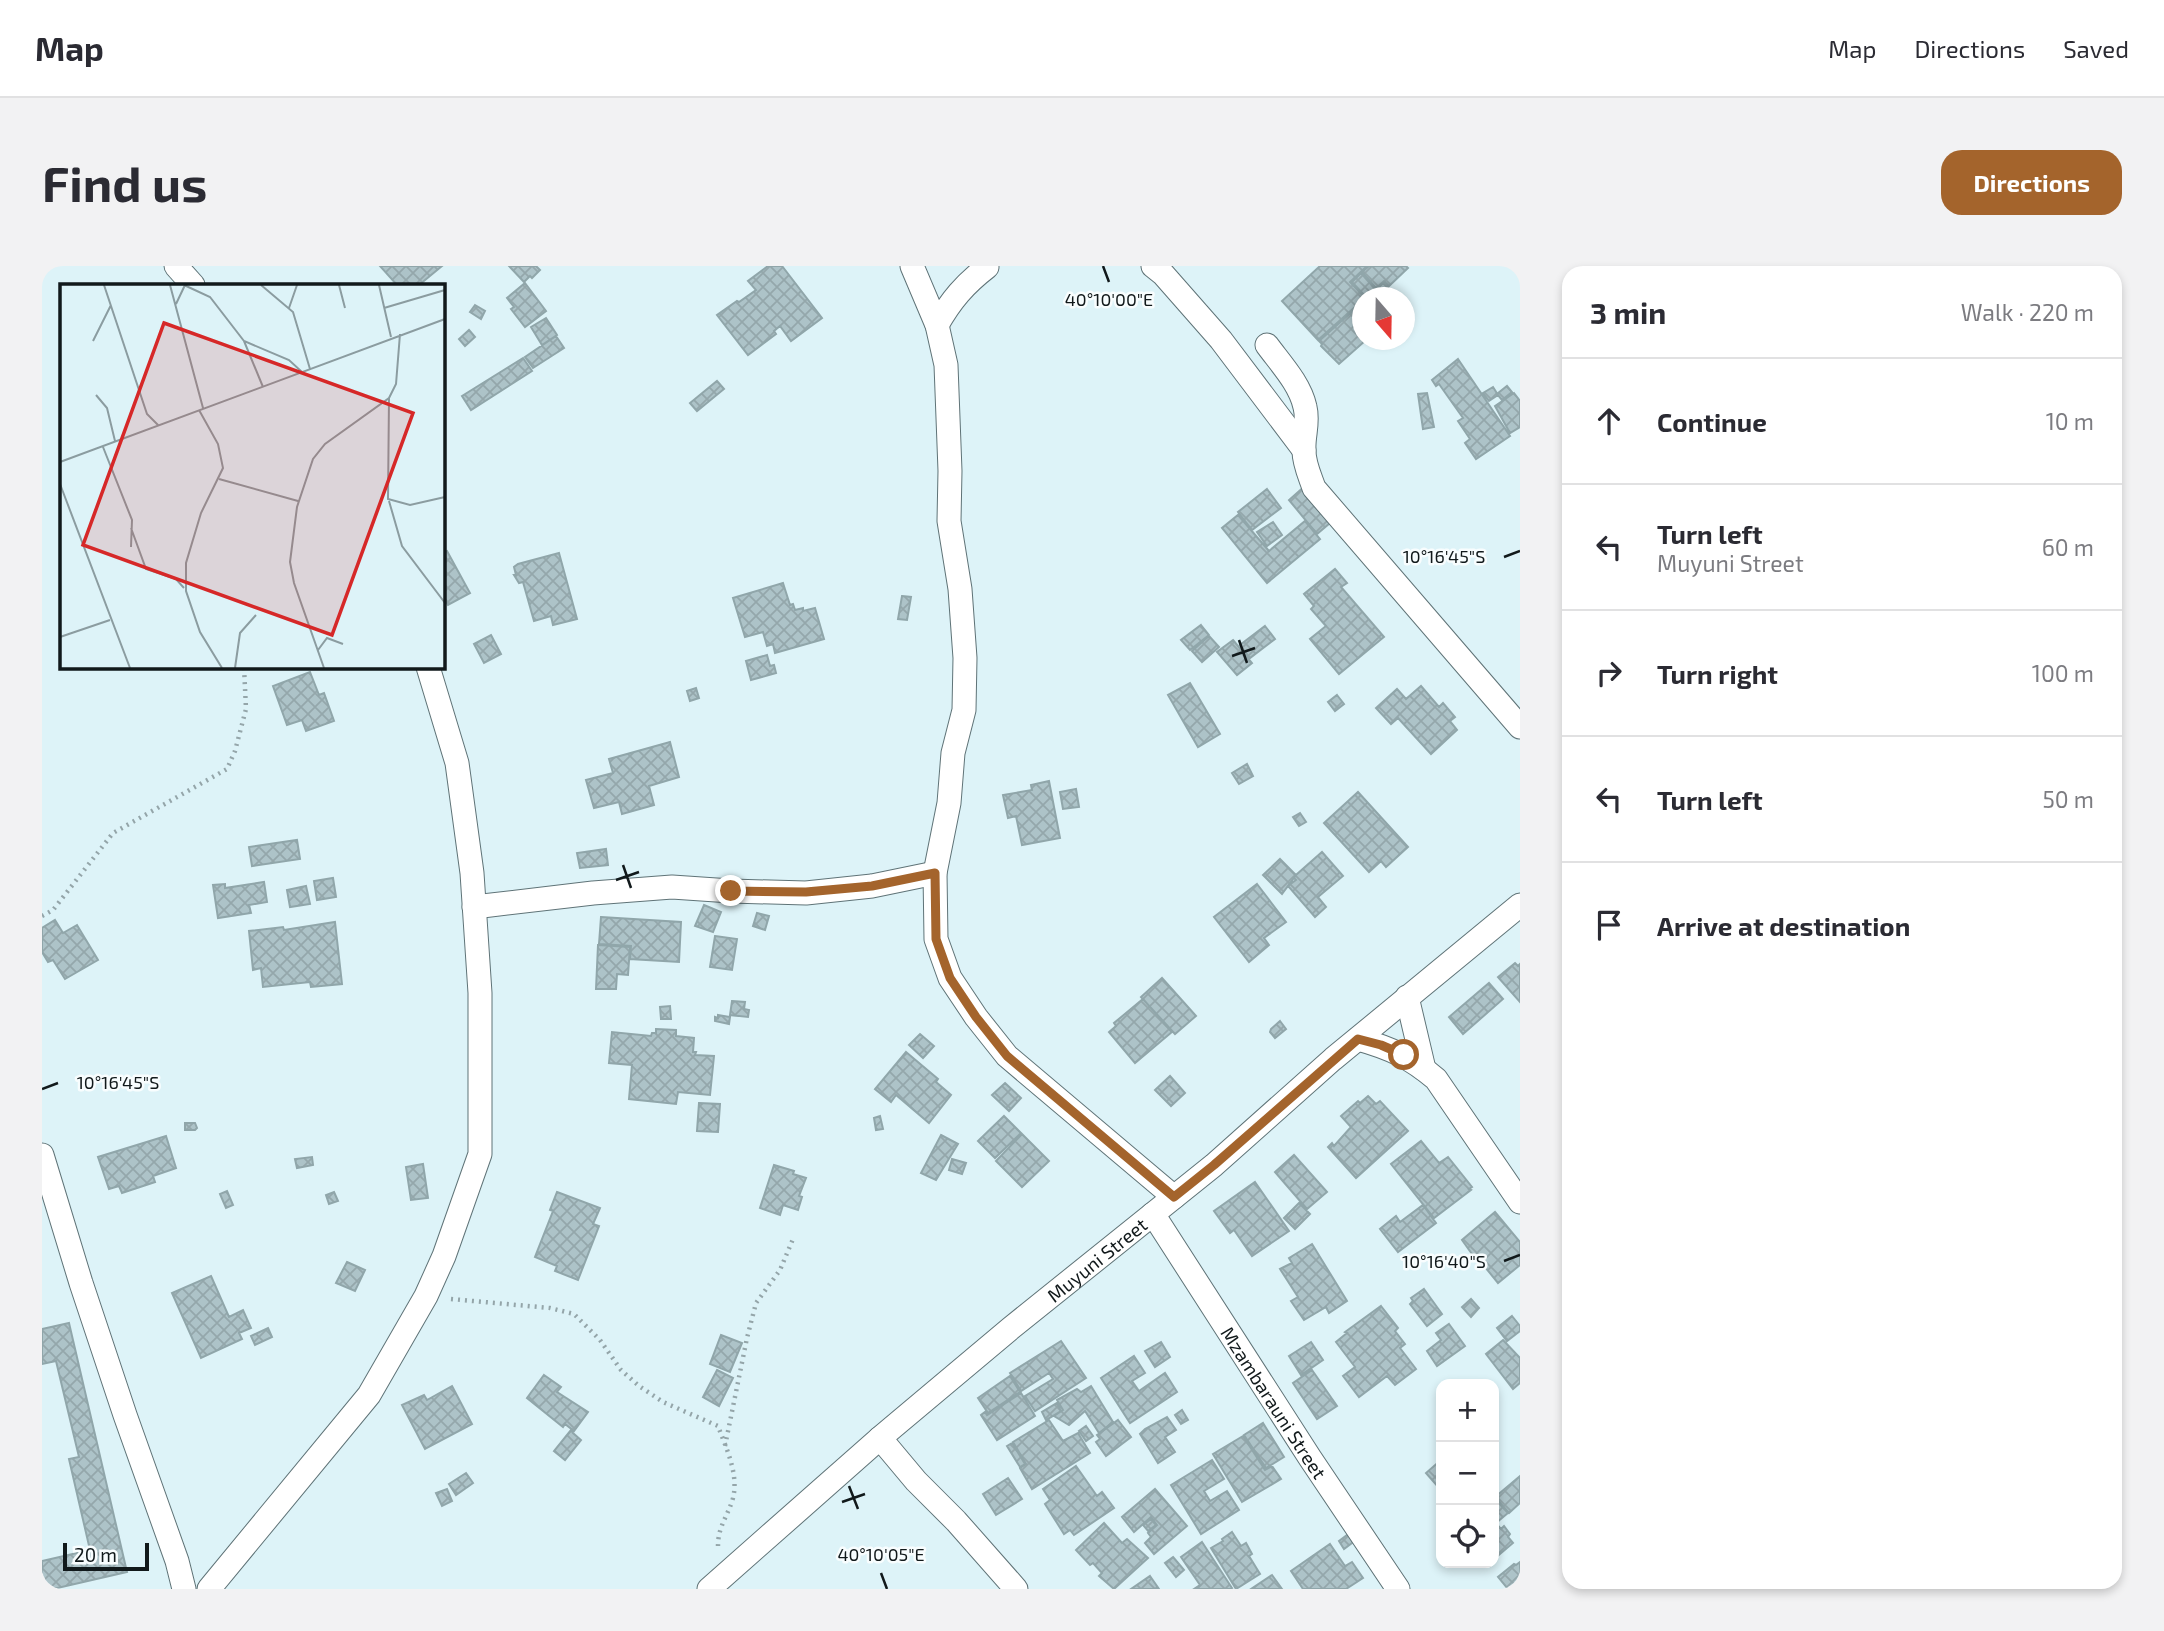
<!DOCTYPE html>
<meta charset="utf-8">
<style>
body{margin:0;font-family:"Exo 2",sans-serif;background:#f2f2f3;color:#2b2b33}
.controls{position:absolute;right:21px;bottom:21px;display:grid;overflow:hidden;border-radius:14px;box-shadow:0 4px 10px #0003}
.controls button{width:63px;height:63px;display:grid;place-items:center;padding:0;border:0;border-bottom:2px solid #e1e1e2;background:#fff;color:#2b2b33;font:35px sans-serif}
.compass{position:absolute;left:1310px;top:21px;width:63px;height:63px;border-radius:50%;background:#fff;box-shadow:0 4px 10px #0003;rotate:160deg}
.scale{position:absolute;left:21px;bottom:18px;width:86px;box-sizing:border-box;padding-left:7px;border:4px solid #11191b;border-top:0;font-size:19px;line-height:24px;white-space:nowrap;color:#11191b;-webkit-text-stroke:5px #f8fdfe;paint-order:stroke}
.stop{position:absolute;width:21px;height:21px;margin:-16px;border:5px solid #a4642c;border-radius:50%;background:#fff}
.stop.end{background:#a4642c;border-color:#fff;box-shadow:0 2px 7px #0008}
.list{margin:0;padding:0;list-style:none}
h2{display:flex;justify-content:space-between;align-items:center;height:91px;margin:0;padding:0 28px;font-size:30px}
h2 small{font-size:23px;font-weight:400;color:#7c7c81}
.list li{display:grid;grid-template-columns:46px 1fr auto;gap:21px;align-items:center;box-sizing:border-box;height:126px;padding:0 28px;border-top:2px solid #e1e1e2}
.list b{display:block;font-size:26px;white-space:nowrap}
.list p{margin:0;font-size:23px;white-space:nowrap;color:#7c7c81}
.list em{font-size:23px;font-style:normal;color:#7c7c81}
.icon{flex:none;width:38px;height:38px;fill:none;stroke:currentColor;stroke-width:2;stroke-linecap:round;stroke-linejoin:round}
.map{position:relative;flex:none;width:1478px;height:1323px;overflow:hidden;border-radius:21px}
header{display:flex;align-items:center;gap:42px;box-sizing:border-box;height:98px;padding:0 35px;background:#fff;border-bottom:2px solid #e1e1e2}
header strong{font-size:33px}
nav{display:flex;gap:38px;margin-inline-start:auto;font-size:24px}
.intro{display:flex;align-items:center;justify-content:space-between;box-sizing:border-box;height:168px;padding:0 42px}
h1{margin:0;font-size:49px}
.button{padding:18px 32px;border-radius:21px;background:#a4642c;color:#fff;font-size:24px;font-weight:700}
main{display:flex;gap:42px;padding:0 42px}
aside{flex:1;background:#fff;border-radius:21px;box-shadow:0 4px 10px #0003}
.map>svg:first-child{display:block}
.building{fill:url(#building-cross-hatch);stroke:#90a6aa;stroke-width:2}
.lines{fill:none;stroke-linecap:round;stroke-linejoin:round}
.minor-casing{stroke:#5f7377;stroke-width:25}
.path{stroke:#94a5a9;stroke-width:4.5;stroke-dasharray:2 5;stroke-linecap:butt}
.minor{stroke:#fff;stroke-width:23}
.route{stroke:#a4642c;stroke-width:9}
.ticks{fill:none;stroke:#11191b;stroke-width:2.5}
.labels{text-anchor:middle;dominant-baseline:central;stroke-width:5;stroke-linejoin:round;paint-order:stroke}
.street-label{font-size:19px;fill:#11191b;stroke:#f8fdfe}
.inset-road{fill:none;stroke:#8b9ca0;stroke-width:2}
.view{fill:#d62828;fill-opacity:0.15;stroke:#d62828;stroke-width:3.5}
.inset-edge{fill:none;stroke:#11191b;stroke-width:3.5}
.ticks-label{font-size:18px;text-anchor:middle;fill:#11191b;stroke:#f8fdfe;stroke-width:5;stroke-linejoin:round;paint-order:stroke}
</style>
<header>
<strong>Map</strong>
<nav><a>Map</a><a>Directions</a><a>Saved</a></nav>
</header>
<div class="intro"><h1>Find us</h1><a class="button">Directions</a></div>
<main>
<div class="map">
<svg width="1478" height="1323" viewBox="0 0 1478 1323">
<defs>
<pattern id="building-cross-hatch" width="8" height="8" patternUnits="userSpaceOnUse" patternTransform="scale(1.75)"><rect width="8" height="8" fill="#adc3c8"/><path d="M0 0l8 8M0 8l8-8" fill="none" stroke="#94a7ab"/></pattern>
</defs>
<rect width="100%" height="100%" fill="#ddf3f8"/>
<path class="building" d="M338,0H400L377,19H355Z
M467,0H494L498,4L490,12L488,10L482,16Z
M726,0H740L780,52L749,75L738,60L732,65L734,68L706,89L675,49L695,35L697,36L714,24L706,15Z
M1278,0H1325L1308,16L1323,32L1276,74L1240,35Z
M1327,0H1364L1366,2L1347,20L1342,15L1334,22L1320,6Z
M1319,7L1333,23L1324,31L1310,16Z
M483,17L504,45L483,61L469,43L472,41L465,32Z
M1341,17L1356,32H1325Z
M1321,36V74H1324L1297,98L1279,80L1280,78L1277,75Z
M433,39L443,45L439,53L428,46Z
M504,52L515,69L500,79L489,61Z
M427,64L433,71L423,80L417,73Z
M514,70L522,82L491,102L483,91Z
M481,92L490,105L429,144L420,130Z
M1416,93L1468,170L1434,193L1423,177L1428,173L1416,155L1421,152L1397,118L1394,120L1390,114Z
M675,115L682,123L655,145L648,137Z
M1465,120L1470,126L1460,134L1455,128Z
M1451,121L1456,129L1447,135L1441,127Z
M1385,127L1392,161L1381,163L1376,128Z
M1472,127L1478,135V161L1468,167L1453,140Z
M1263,220L1294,252L1275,268L1247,234Z
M1225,223L1239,242L1210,264L1196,246Z
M1196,249L1227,285L1263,255L1278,273L1225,317L1180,262Z
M1231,256L1240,269L1225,280L1215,266Z
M405,285L428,327L406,339L401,330V287Z
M517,287L535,353L511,359L509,350L492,355L481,316L477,317L472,309H474L472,301L476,298Z
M1293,303L1305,317L1299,321L1342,371L1297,408L1268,373L1284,360L1269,343L1272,340L1262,328Z
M741,317L748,339L751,338L753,344L761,342V345L773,342L782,373L733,387L731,378L725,380L721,366L703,371L691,332Z
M860,330L869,331L865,354L856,353Z
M1159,359L1167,369L1148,384L1139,374Z
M1223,360L1233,373L1208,392L1198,379Z
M449,369L459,388L442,397L432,378Z
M1167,370L1177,381L1160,396L1150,385Z
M1191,374L1210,397L1195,409L1175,386Z
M725,389L728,400L732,399L734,407L709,414L704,395Z
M268,406L277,429L282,427L292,455L264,465L260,454L245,459L231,420Z
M1148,417L1178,468L1156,481L1126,429Z
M1379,420L1397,441L1401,437L1413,451L1408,455L1415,464L1389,488L1356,452L1349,458L1334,442L1355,423L1364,433Z
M654,422L657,432L648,435L645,425Z
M1295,429L1302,438L1293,445L1286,436Z
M628,476L637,511L607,520L612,539L580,548L577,536L552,542L544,514L571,507L567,493Z
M1205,498L1211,510L1197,518L1190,507Z
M1007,515L1018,572L980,579L974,550L966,552L961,529L990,524L989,519Z
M1034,523L1037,541L1021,543L1018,526Z
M1316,526L1366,581L1344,601L1339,595L1327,606L1282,557Z
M1258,547L1264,556L1257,560L1251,551Z
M255,574L258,593L210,600L207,581Z
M564,583L566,599L538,602L535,587Z
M1280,586L1301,610L1276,631L1284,641L1273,651L1246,620L1254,614L1252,612L1254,609Z
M1238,593L1254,609L1240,628L1221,609Z
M291,612L294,631L275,634L272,615Z
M222,616L225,636L207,639L209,647L176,652L171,619L183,618V622Z
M1215,618L1244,656L1222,672L1227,679L1207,696L1172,651Z
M264,620L268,638L248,641L245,624Z
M662,639L679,646L671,666L653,660Z
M715,647L727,650L723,664L711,660Z
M559,651L639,656L637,696L588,693L589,680L557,678Z
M13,654L21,667L35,659L56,694L23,713L11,694L6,696L0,686V662Z
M293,656L300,718L269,721L268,716L221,721L219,702L211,704L207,665L241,661L242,664Z
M673,670L695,673L690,704L668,701Z
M556,679L588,681L586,709L575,708L574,723H554Z
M1473,697L1476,700L1478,698V736L1456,711Z
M1120,712L1154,750L1133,768L1099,731Z
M1447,717L1461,733L1421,768L1407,751Z
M1101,733L1130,766L1093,797L1067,766L1074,760L1072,757Z
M690,735L703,736L702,743L707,744L706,751L688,749Z
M628,740L629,753H619L618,741Z
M676,749L688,751L687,758L673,755V751L676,752Z
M1238,755L1244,763L1233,772L1228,766L1229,763Z
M614,763L634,764V770L652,772L651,786H654L653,789L672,790L668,829L636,826L634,838L587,833L590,799L567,797L570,766L609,770L610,767H614Z
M878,768L892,780L881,792L867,779Z
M864,786L896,813L894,816L909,829L887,857L854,829L849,836L833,823Z
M1128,810L1143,827L1129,840L1113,824Z
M963,817L979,832L967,845L950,829Z
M1326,830L1334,838L1338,835L1366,865L1314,912L1286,881L1290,877L1292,880L1309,861L1299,850L1316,835L1318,837Z
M657,837L678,838L676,866L655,865Z
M838,850L841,863L834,864L832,852Z
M962,850L979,867L953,892L936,875Z
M143,857H153L155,862L153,864H143Z
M980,868L1007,895L980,921L954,895Z
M899,869L916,878L894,914L879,907Z
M124,870L134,902L111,910L113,916L80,927L77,920L67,923L56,891Z
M1379,875L1397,897L1406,891L1430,921L1427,923L1429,924L1392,952L1349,898Z
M1252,889L1285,926L1265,943L1233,906Z
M270,891L271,899L255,902L253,893Z
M910,893L924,897L920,908L907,904Z
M381,898L386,932L369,934L364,901Z
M732,899L752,905L751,908L764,912L757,930L760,931L756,944L741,939L738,949L718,942Z
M1213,916L1247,965L1210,990L1192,964L1188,967L1172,945Z
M185,925L191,939L184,942L178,928Z
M292,926L296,935L287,938L284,929Z
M515,926L558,942L551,958L557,960L536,1014L513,1005L515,1000L493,991L511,945L508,944Z
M1257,937L1268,948L1253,963L1242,952Z
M1381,939L1394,957L1356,986L1338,963L1354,950L1358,956Z
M1453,946L1478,976V999L1456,1017L1443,1001L1440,1002L1420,974Z
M1270,978L1305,1035L1287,1047L1284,1041L1262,1054L1249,1035L1256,1031L1238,1003L1250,997L1247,992Z
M305,996L323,1004L313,1025L294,1017Z
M169,1010L187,1051L201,1044L209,1062L197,1067L200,1073L159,1092L130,1027Z
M1382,1023L1400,1048L1385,1060L1368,1038L1371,1035L1369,1032Z
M1429,1033L1437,1042L1429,1051L1420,1041Z
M1339,1040L1356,1062L1353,1065L1363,1078L1358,1082L1374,1103L1353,1119L1345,1110L1317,1131L1301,1110L1313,1101L1294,1076L1305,1067L1303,1066Z
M1470,1050L1478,1060V1065L1465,1075L1455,1062Z
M27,1057L85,1306L11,1323H0V1295L48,1284L27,1193L37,1191L14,1095L0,1098V1063Z
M1407,1058L1423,1080L1395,1100L1385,1085L1399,1074L1394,1067Z
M226,1062L230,1071L213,1079L209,1070Z
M679,1069L700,1077L688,1106L668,1098Z
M1461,1074L1478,1092V1117L1471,1123L1444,1088Z
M1019,1075L1044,1112L993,1145L983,1130L1011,1113L1007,1107L979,1125L968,1107Z
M1119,1076L1128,1091L1113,1101L1103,1085Z
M1269,1076L1281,1094L1259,1109L1247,1090Z
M1092,1090L1103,1107L1090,1115L1097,1125L1123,1107L1135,1126L1088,1157L1059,1112Z
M675,1104L691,1112L677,1140L661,1131Z
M1270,1104L1295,1140L1275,1153L1251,1117Z
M502,1109L519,1121L515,1126L546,1146L532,1165L523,1158L521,1161L485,1132Z
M968,1110L978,1126L946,1147L936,1132Z
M410,1120L430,1158L383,1183L360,1139L382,1129L385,1134Z
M1049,1120L1071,1156L1057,1167L1043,1145L1027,1159L1012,1150L1021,1144L1015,1134L1035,1123L1039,1126Z
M979,1127L993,1150L955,1174L939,1149L943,1146L945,1149Z
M1015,1137L1019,1145L1004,1154L1000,1146Z
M1140,1144L1146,1154L1139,1158L1133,1149Z
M1125,1151L1134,1164L1123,1171L1133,1186L1116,1197L1098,1168L1103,1163Z
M1007,1154L1021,1175L1036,1167L1048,1187L990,1223L978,1202L984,1198L971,1176Z
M1076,1154L1089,1171L1064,1190L1054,1176L1058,1173L1055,1169Z
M1221,1157L1242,1191L1224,1202L1202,1169Z
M1044,1160L1051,1170L1044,1175L1037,1165Z
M529,1164L531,1167L539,1174L523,1194L512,1185Z
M1201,1170L1223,1204L1230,1200L1239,1213L1200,1236L1171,1188Z
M970,1177L983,1198L978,1201L965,1180Z
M1170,1194L1182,1213L1162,1225L1168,1235L1185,1225L1197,1244L1159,1268L1129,1219Z
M1399,1194V1222L1398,1223L1384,1207Z
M1034,1200L1055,1230L1060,1226L1072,1242L1032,1269L1028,1264L1022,1268L1003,1238L1008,1234L1001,1223Z
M424,1207L431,1217L414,1229L407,1218Z
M1478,1210V1237L1467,1247L1453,1231Z
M966,1212L980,1233L954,1249L941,1228Z
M405,1223L410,1235L400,1240L394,1227Z
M1113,1223L1145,1260L1112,1288L1103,1277L1109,1271L1106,1267L1115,1259L1109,1251L1092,1266L1080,1251Z
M1454,1234L1466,1247L1454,1257L1452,1254V1236Z
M1109,1253L1114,1259L1106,1265L1101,1259Z
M1452,1255L1459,1263L1462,1260L1468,1268L1466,1271L1471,1277L1452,1293Z
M1062,1257L1080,1277L1085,1273L1106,1292L1072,1323L1057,1310L1060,1307L1051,1297L1048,1299L1034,1284Z
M1190,1266L1199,1280L1204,1277L1210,1288L1207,1290L1218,1308L1194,1323L1169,1282L1181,1275L1180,1273Z
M1309,1266L1314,1274L1302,1283L1297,1275Z
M1160,1276L1190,1322L1188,1323H1152L1158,1319L1139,1291Z
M1288,1278L1303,1300L1310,1296L1321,1312L1304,1323H1261L1249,1305Z
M1131,1291L1142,1304L1134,1311L1123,1297Z
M1478,1296V1323H1466L1456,1311L1472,1298L1474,1299Z
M1230,1309L1240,1323H1209Z
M1108,1310L1117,1323H1089Z"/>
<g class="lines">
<defs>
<g id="minor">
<path d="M134,0L151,19"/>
<path d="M870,0L895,59L904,99L908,205L907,255L918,323L923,392L922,444L911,487L907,537L893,607L894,673L908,712L934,751L965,790L1132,931"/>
<path d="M1111,0L1121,8L1179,74L1262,184"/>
<path d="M895,59C909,34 923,18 945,1"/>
<path d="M1225,79C1239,98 1258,118 1263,141C1267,157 1261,169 1262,185C1262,198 1268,210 1272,222L1478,461"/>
<path d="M432,641L551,627L630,621L689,625L764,627L830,620L893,607"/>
<path d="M1365,731L1382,803"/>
<path d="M1316,773C1348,782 1368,791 1394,813L1478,936"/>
<path d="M0,889L39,1017L83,1149L135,1295L142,1323"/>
<path id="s1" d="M1111,948L1268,1192L1356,1323"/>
<path d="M838,1172L874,1215L914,1255L974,1323"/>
<path d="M167,1323L327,1129L384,1030L402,990L438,888V727L430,607L415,497L386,401"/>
<path id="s2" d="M667,1323L838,1172L969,1062L1172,899L1291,793L1478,639"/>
</g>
</defs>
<use href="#minor" class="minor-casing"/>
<path class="path" d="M0,650L11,644L71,567L185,503L193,485L204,443L202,401
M409,1033L508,1042L532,1048L558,1074L579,1104L597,1120L621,1136L676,1160C684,1182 697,1208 691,1232C686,1250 676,1260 676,1280
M683,1180L705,1072L714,1037L738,1004L751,973"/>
<use href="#minor" class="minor"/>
</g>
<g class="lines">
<path class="route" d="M689,625L764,626L830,620L893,607L894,673L908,712L934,751L965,790L1132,931L1172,899L1316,773L1339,779L1362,789"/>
</g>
<path class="ticks" d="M1061,0L1067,16M1462,291L1478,285M1197,374L1205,397M1190,390L1213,382M581,599L589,622M574,614L597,606M0,823L16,817M1462,995L1478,989M807,1220L816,1243M800,1236L823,1228M839,1307L845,1323"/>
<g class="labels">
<g class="street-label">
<text stroke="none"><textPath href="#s2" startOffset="509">Muyuni Street</textPath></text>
<text stroke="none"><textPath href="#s1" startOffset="224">Mzambarauni Street</textPath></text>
</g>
</g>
<g transform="translate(18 18)">
<rect width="385" height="385" fill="#ddf3f8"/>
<path class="inset-road" d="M44,1L87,130L98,141M110,1L143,124M124,1L150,13L184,57L229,76L242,88M201,1L233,28L250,85M279,1L285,24M319,1L331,53M116,20L125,1M229,24L237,1M324,24L385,6M33,57L51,21M184,57L203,103M36,111L47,124L55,157M329,114L328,215L350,221L385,213M139,126L158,160L163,184L141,229L126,279V307L140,348L162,384M43,163L72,236L71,263M0,178L385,35M159,195L238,217M0,200L70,384M329,217L342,262L385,319M71,244L86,285L116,295L124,304M0,353L50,336M258,366L267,354L283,360M175,384L180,349L196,331M264,384L234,299L230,278L237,223L253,175L265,160L329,114L336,100L340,50"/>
<path class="view" d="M104,39L353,129L272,351L23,261Z"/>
<rect width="385" height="385" class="inset-edge"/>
</g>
<g class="ticks-label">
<text x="1067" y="40">40°10'00"E</text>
<text x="1402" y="297">10°16'45"S</text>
<text x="76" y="823">10°16'45"S</text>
<text x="1402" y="1002">10°16'40"S</text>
<text x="839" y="1295">40°10'05"E</text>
</g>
</svg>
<div class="controls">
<button>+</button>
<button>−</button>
<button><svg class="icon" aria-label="locate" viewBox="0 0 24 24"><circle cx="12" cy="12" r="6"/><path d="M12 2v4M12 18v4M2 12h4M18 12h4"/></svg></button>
</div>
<svg class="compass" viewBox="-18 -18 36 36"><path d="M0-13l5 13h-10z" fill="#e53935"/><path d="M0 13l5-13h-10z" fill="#7c7c81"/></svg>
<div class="scale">20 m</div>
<div class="stop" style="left:1362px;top:789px"></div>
<div class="stop end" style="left:689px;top:625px"></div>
</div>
<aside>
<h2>3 min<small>Walk · 220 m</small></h2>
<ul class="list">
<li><svg class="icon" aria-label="ahead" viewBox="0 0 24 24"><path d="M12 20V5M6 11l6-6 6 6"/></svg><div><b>Continue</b></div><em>10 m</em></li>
<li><svg class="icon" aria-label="left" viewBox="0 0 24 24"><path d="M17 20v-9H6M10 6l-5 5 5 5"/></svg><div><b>Turn left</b><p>Muyuni Street</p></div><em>60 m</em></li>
<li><svg class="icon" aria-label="right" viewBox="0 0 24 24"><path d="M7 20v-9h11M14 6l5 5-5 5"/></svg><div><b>Turn right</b></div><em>100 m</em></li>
<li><svg class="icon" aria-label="left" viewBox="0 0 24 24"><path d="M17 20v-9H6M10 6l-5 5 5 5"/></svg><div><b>Turn left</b></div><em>50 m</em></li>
<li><svg class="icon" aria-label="arrive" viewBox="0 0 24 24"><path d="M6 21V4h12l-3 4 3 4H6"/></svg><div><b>Arrive at destination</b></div></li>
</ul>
</aside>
</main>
